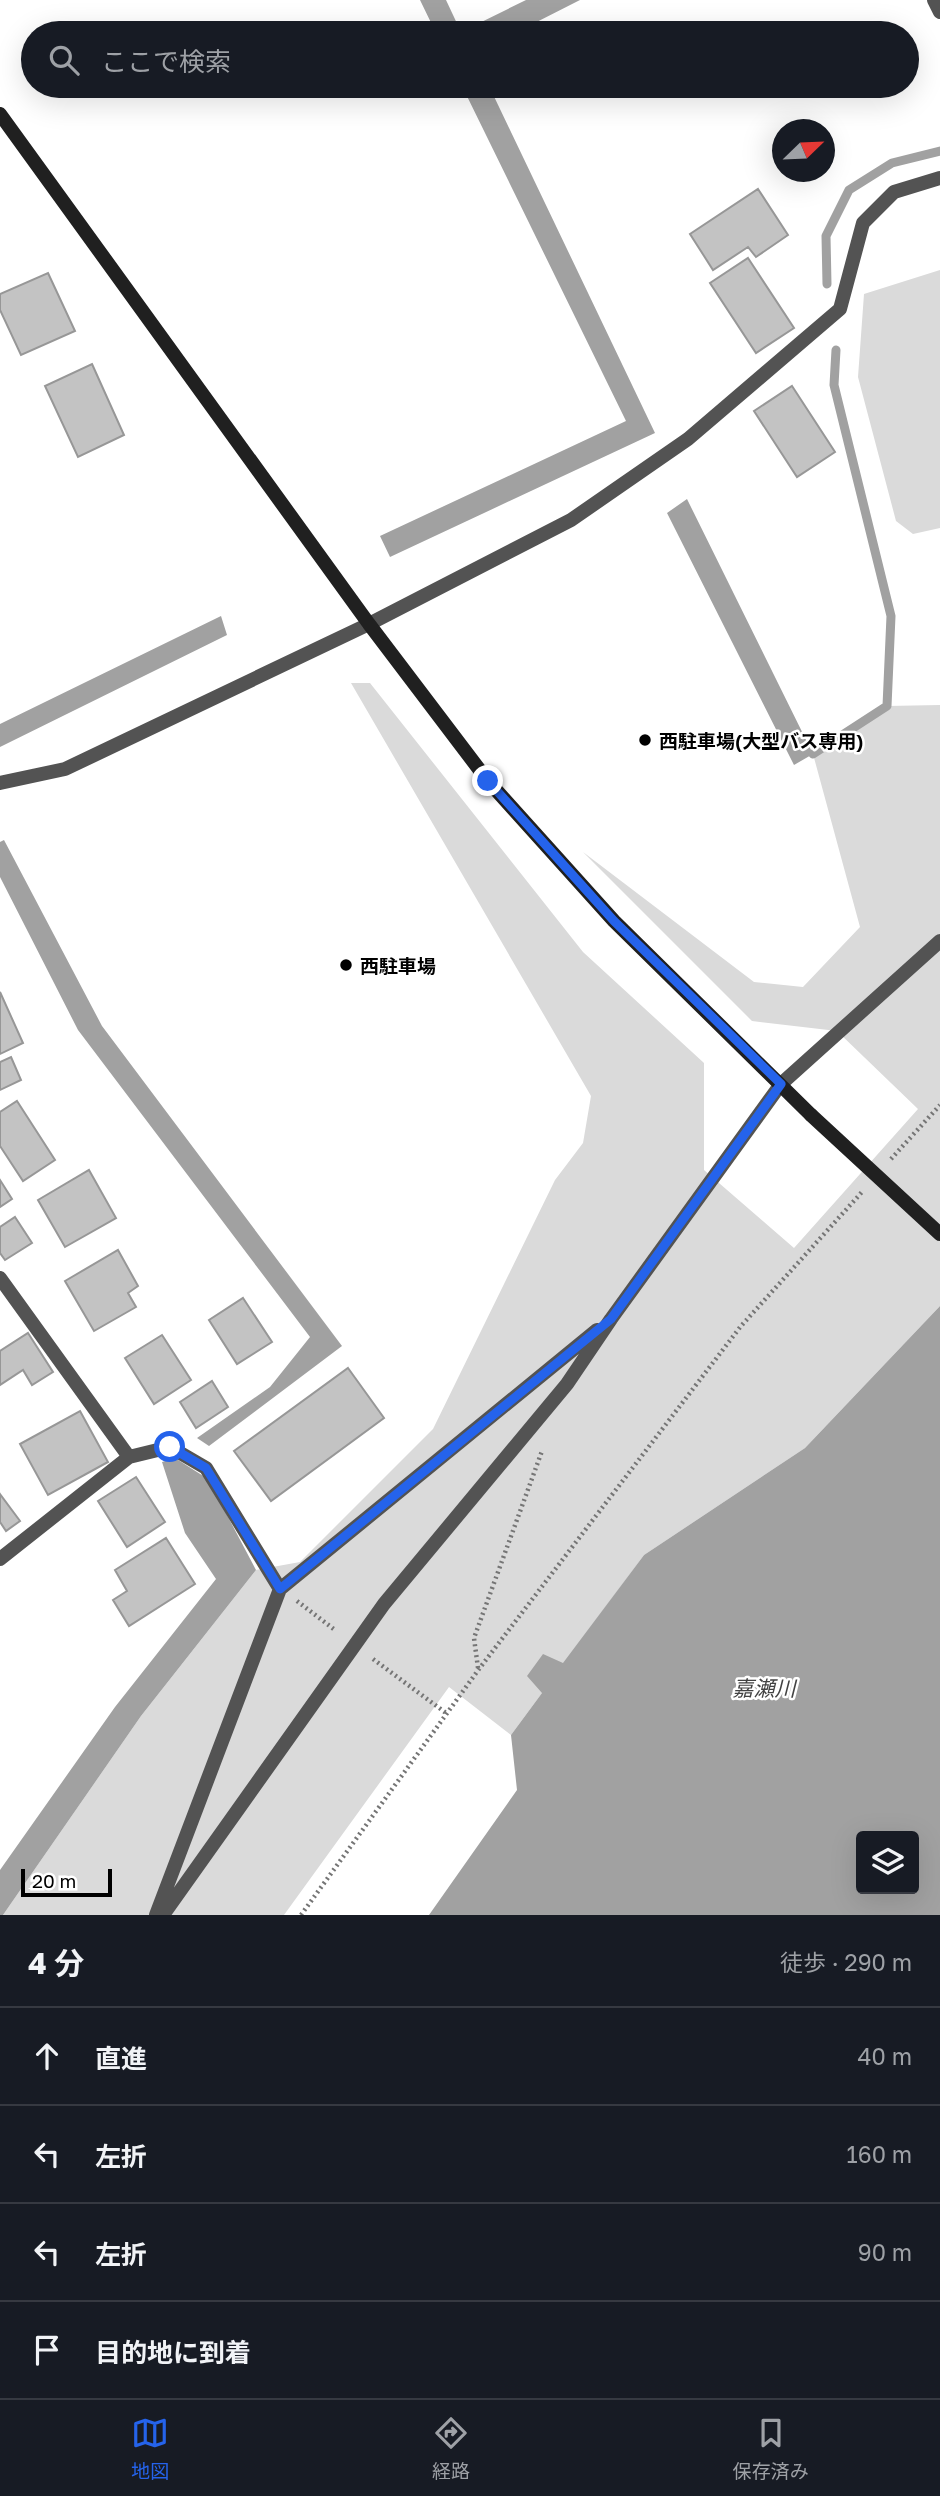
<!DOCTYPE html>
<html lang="ja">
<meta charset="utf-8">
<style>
body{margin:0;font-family:"Golos Text","Noto Sans JP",sans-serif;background:#20242c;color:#f1f3f6}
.controls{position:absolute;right:21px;bottom:21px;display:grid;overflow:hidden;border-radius:7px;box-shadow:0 7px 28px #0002}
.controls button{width:63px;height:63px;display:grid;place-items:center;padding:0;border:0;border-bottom:2px solid #363941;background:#171b24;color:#f1f3f6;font:35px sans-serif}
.compass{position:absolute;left:772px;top:119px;width:63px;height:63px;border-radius:50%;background:#171b24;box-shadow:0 7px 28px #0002;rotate:67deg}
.scale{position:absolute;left:21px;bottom:18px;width:91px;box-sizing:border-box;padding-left:7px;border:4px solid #000;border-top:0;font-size:19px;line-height:24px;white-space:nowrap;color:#000;-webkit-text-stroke:5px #fff;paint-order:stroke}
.stop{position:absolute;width:21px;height:21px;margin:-16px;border:5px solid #2563eb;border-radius:50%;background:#fff}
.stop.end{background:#2563eb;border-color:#fff;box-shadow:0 2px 7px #0008}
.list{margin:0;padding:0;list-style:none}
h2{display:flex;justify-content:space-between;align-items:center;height:91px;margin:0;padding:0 28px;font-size:30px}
h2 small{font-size:23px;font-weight:400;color:#9ea1a6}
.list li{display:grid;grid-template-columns:46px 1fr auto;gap:21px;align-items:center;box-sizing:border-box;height:98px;padding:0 28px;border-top:2px solid #363941}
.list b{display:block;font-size:26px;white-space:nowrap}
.list em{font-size:23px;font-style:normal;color:#9ea1a6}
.icon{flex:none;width:38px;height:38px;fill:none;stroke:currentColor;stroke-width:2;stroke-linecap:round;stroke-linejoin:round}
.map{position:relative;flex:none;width:940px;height:1915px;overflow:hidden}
.search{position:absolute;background:#171b24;box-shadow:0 7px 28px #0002;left:21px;right:21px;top:21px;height:77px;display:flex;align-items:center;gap:18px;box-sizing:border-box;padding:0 24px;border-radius:38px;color:#9ea1a6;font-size:26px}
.sheet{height:483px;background:#171b24}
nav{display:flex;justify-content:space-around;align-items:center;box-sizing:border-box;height:98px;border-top:2px solid #363941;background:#171b24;font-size:19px;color:#9ea1a6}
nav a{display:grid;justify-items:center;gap:4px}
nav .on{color:#2563eb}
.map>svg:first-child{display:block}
.green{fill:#dadada}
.water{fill:#a1a1a1;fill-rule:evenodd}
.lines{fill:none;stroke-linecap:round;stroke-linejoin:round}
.stream{stroke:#a1a1a1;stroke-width:9}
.building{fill:#c3c3c3;stroke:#979797;stroke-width:2}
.path{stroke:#757575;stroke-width:4.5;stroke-dasharray:2 3.5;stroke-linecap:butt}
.street{stroke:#535353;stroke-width:14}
.secondary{stroke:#202020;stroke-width:14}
.secondary-bridge{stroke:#202020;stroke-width:14}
.route{stroke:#2563eb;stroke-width:9}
.poi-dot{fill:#000;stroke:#fff;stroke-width:2.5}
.labels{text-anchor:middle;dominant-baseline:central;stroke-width:5;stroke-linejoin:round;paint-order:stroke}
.poi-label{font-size:19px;font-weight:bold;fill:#000;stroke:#fff;text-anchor:start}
.water-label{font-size:21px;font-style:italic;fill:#424242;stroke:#fff}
</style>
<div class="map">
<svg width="940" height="1915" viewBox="0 0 940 1915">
<rect width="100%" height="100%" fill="#fff"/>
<path class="green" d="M940,270V528L913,534L896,521L858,377L864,294Z
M351,683H370L583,952L704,1063V1170L794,1248L918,1109L837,1031L752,1021L583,852L754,982L803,987L860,927L813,754L887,706L940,705V1306L805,1448L644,1555L511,1735L449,1687L284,1915H3L141,1716L256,1570L300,1562L433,1429L555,1180L583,1143L591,1096Z"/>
<path class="water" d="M420,0H446L461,32L526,0H580L515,33H436Z
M462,86H489L655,433L390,557L380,536L626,421Z
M687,499L813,754L794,765L667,513Z
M221,616L227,635L0,747V724Z
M4,840L102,1026L342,1346L209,1446L197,1438L270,1387L310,1337L78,1030L0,877V842Z
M940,1306V1915H429L517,1790L511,1735L542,1693L527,1676L543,1654L563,1663L644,1555L805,1448ZM861,1836H914V1889H861Z
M175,1458L208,1479L256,1570L141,1716L3,1915H0V1870L115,1707L216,1579L185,1533L162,1462Z"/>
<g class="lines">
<path class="stream" d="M827,284L826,236L849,190L892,163L940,151
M813,754L887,706L891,616L834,385L836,350"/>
</g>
<path class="building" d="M758,189L788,235L756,257L748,247L713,270L690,234Z
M748,258L794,328L756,353L710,283Z
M48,273L75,331L21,355L0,310V294Z
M92,364L124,435L78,457L45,386Z
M792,386L835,452L797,477L754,411Z
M0,992L23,1043L0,1054Z
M11,1057L21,1080L0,1090V1062Z
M17,1101L55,1160L23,1181L0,1146V1112Z
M89,1170L116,1218L65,1247L38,1200Z
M0,1180L12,1199L0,1207Z
M15,1217L32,1243L5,1260L0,1253V1227Z
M118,1250L138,1286L128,1293L136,1307L94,1331L65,1281Z
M243,1298L272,1342L237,1364L209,1320Z
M28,1333L53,1372L32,1385L23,1370L0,1385V1351Z
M162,1335L191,1380L154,1404L125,1358Z
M348,1368L384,1418L271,1501L234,1451Z
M212,1381L228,1407L196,1428L180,1402Z
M80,1411L108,1462L48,1495L20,1444Z
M136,1477L165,1522L127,1547L98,1501Z
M0,1494L20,1521L6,1531L0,1522Z
M166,1538L195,1584L129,1626L113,1600L127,1591L115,1570Z"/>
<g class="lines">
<path class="path" d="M891,1159L940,1105
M297,1601L335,1630
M373,1659L446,1713
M478,1668L474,1638L542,1451
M301,1915L479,1669L741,1326L862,1192"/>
<path class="street" d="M934,0L940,12
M0,783L65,769L369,624L571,520L688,439L840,309L863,223L894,192L940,178
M0,1278L129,1457L170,1447L206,1468L280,1589
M0,1559L129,1457
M156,1915L280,1589L597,1330
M163,1915L384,1604L567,1384L611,1319L781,1084L940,941"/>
<path class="secondary" d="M0,114L369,624L488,781L614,921L811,1115"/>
<path class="secondary-bridge" d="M811,1115L940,1234"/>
</g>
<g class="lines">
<path class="route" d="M170,1447L206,1468L280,1589L611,1319L781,1084L614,921L488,781"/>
</g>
<g class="poi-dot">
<circle cx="645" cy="740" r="7"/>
<circle cx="346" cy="965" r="7"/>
</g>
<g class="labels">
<g class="poi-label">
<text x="659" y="740">西駐車場(大型バス専用)</text>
<text x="360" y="965">西駐車場</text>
</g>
<g class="water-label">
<text x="764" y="1688">嘉瀬川</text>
</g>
</g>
</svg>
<div class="controls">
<button><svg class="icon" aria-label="layers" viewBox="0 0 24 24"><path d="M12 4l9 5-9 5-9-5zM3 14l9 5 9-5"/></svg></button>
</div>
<svg class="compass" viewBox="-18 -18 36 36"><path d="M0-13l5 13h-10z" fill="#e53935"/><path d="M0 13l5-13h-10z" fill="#9ea1a6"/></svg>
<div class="scale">20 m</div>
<div class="stop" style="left:170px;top:1447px"></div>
<div class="stop end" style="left:488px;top:781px"></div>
<div class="search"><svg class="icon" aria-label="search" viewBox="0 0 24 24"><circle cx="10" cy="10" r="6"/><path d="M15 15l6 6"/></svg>ここで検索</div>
</div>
<section class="sheet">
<h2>4 分<small>徒歩 · 290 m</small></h2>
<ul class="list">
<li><svg class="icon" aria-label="ahead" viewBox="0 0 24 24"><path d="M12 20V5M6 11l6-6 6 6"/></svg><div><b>直進</b></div><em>40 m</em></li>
<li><svg class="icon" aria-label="left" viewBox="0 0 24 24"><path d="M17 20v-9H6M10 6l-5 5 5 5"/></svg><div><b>左折</b></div><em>160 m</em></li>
<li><svg class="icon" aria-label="left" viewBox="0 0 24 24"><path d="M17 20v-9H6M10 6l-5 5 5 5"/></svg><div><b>左折</b></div><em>90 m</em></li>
<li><svg class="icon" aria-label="arrive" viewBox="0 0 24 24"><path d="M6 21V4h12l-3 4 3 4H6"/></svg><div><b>目的地に到着</b></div></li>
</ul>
</section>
<nav>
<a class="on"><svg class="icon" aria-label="map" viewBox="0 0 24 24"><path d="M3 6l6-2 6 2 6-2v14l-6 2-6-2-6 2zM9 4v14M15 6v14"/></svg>地図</a>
<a><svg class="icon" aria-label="directions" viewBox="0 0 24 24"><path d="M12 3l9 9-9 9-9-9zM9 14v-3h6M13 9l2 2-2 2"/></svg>経路</a>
<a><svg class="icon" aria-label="saved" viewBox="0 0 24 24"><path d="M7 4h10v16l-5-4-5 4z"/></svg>保存済み</a>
</nav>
